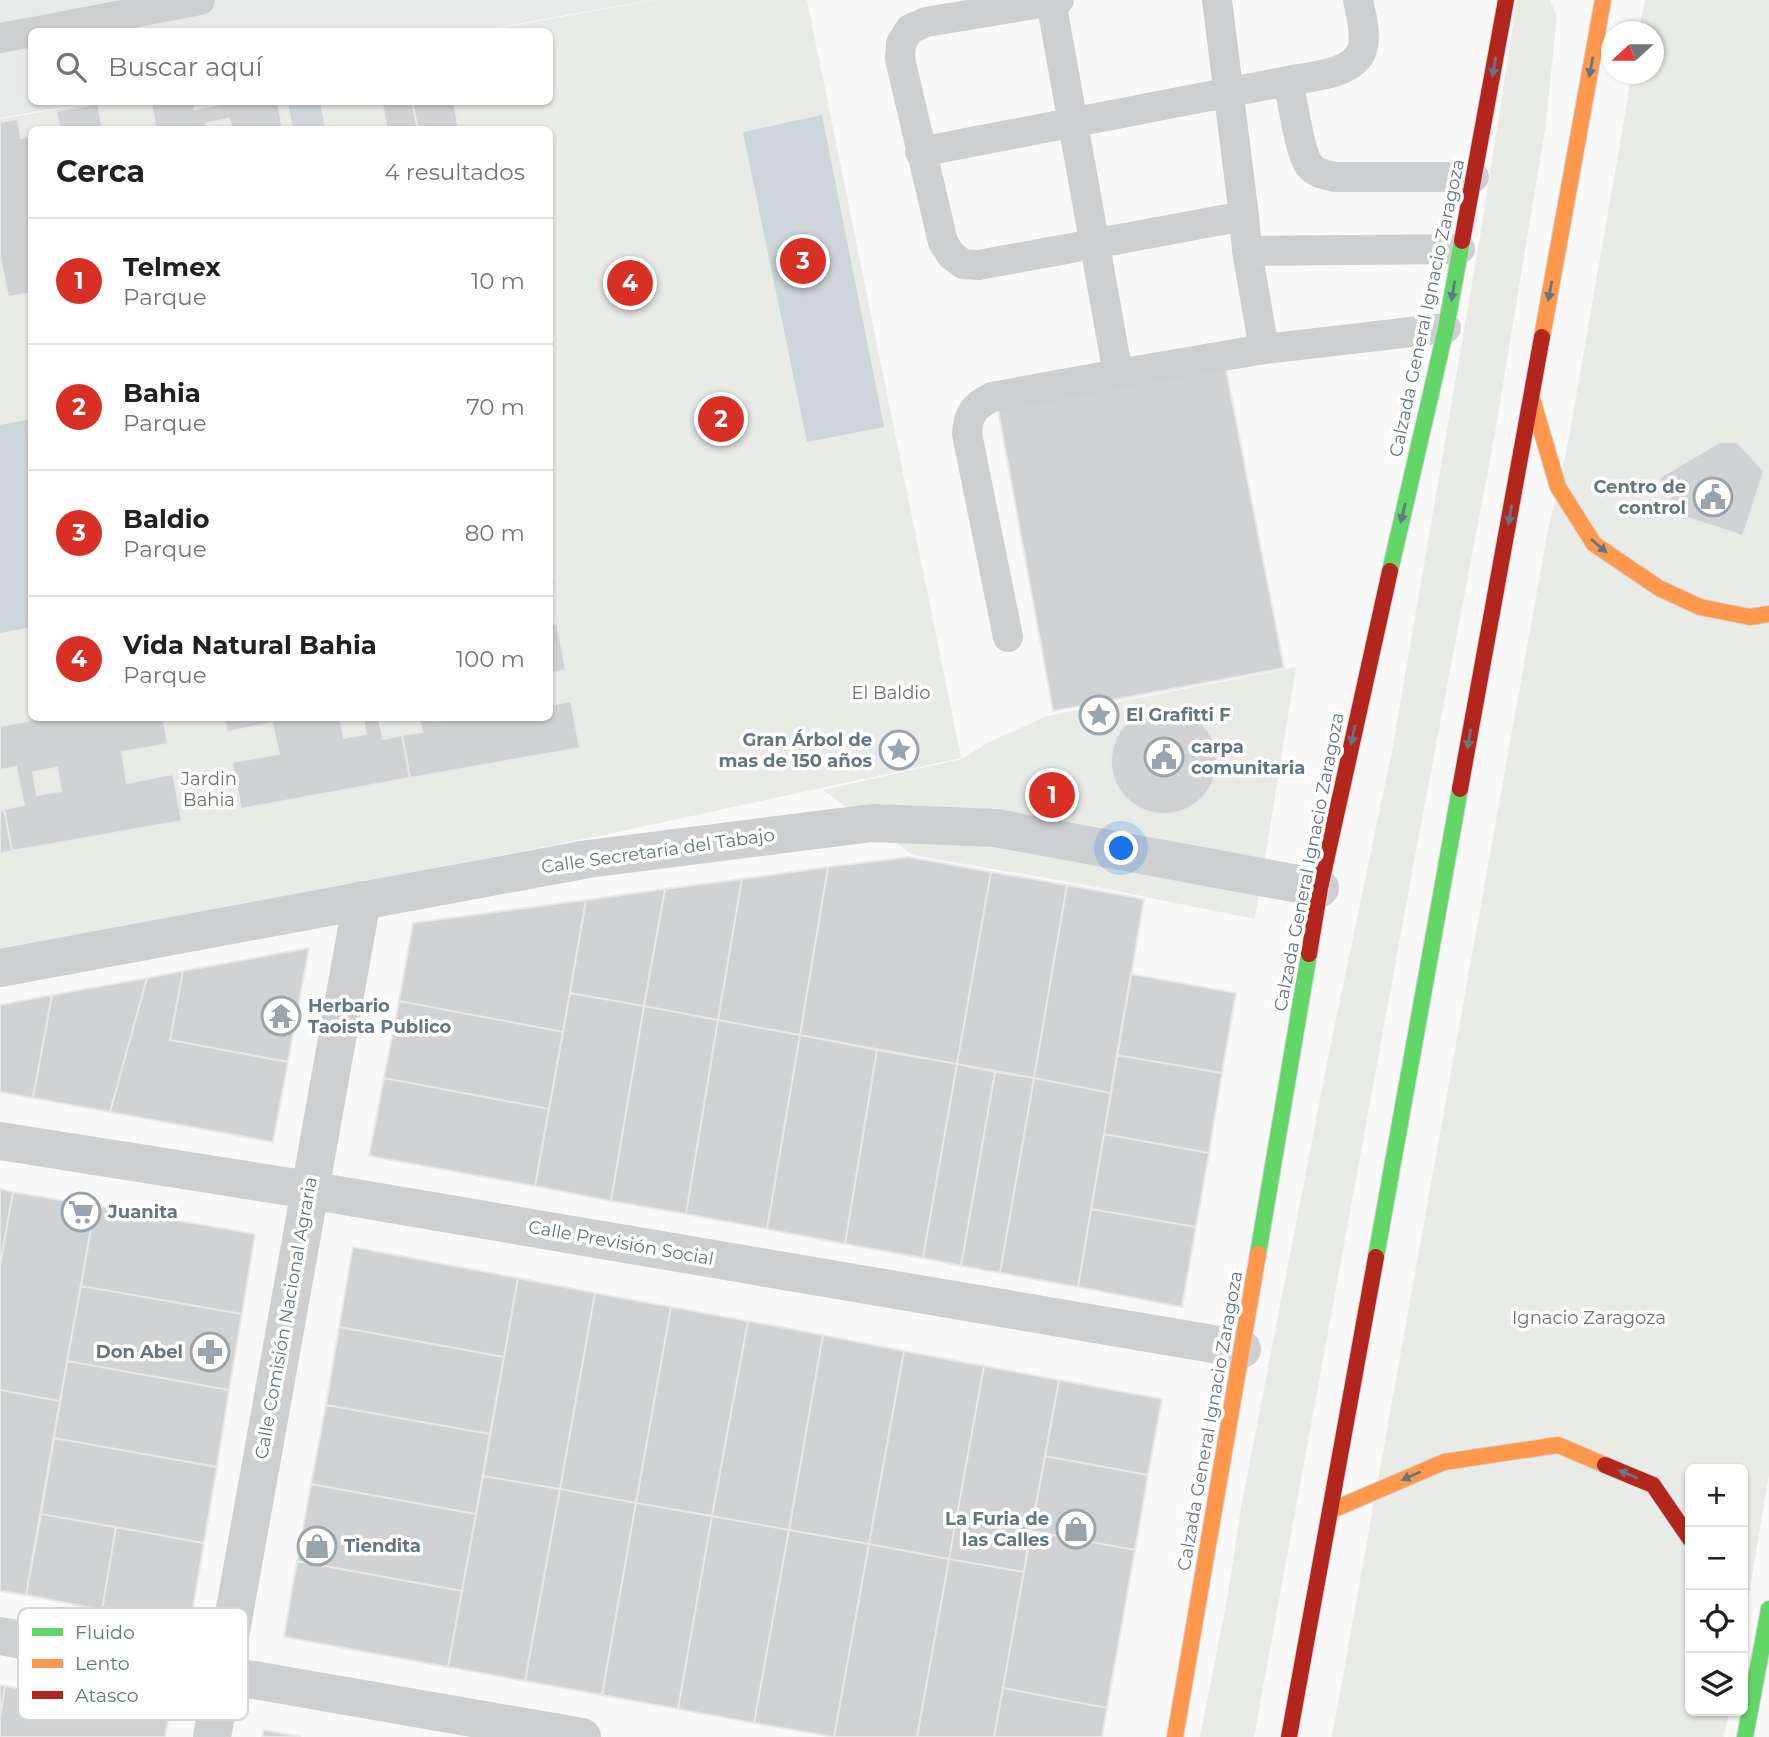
<!DOCTYPE html>
<html lang="es">
<meta charset="utf-8">
<style>
body{margin:0;font-family:Montserrat,sans-serif;background:#f6f6f6;color:#202124}
.controls{position:absolute;right:21px;bottom:21px;display:grid;overflow:hidden;border-radius:10px;box-shadow:0 2px 5px #0004}
.controls button{width:63px;height:63px;display:grid;place-items:center;padding:0;border:0;border-bottom:2px solid #e0e0e0;background:#fff;color:#202124;font:35px sans-serif}
.compass{position:absolute;left:1601px;top:21px;width:63px;height:63px;border-radius:50%;background:#fff;box-shadow:0 2px 5px #0004;rotate:249deg}
.you{position:absolute;left:1122px;top:849px;width:24px;height:24px;margin:-18px;border:5px solid #fff;border-radius:50%;background:#1a73e8;box-shadow:0 0 0 10px #1a73e833}
.badge{display:grid;place-items:center;width:46px;height:46px;border-radius:50%;background:#d93025;color:#fff;font-size:23px;font-weight:700}
.pin{position:absolute;translate:-50% -50%;border:4px solid #fff;box-shadow:0 2px 7px #0006}
.list{margin:0;padding:0;list-style:none}
h2{display:flex;justify-content:space-between;align-items:center;height:91px;margin:0;padding:0 28px;font-size:30px}
h2 small{font-size:23px;font-weight:400;color:#757577}
.list li{display:grid;grid-template-columns:46px 1fr auto;gap:21px;align-items:center;box-sizing:border-box;height:126px;padding:0 28px;border-top:2px solid #e0e0e0}
.list b{display:block;font-size:26px;white-space:nowrap}
.list p{margin:0;font-size:23px;white-space:nowrap;color:#757577}
.list em{font-size:23px;font-style:normal;color:#757577}
.icon{flex:none;width:38px;height:38px;fill:none;stroke:currentColor;stroke-width:2;stroke-linecap:round;stroke-linejoin:round}
.map{position:relative;flex:none;width:1769px;height:1737px;overflow:hidden}
.search{position:absolute;background:#fff;box-shadow:0 2px 5px #0004;left:28px;top:28px;width:525px;height:77px;display:flex;align-items:center;gap:18px;box-sizing:border-box;padding:0 24px;border-radius:10px;color:#757577;font-size:26px}
.panel{position:absolute;background:#fff;box-shadow:0 2px 5px #0004;left:28px;top:126px;width:525px;height:595px;border-radius:10px}
.map>svg:first-child{display:block}
.built{fill:#e8e9e9}
.green{fill:#e8ebe6;fill-rule:evenodd}
.water{fill:#ced6d9}
.building{fill:#d0d2d3;stroke:#e8e8e8;stroke-width:2;fill-rule:evenodd}
.lines{fill:none;stroke-linecap:round;stroke-linejoin:round}
.fast-casing{stroke:#d5d6d7;stroke-width:18}
.slow-casing{stroke:#d5d6d7;stroke-width:18}
.jam-casing{stroke:#d5d6d7;stroke-width:18}
.lane{stroke:#cecfd0;stroke-width:30}
.street{stroke:#cecfd0;stroke-width:38}
.fast{stroke:#63d668;stroke-width:16}
.slow{stroke:#ff974d;stroke-width:16}
.jam{stroke:#b3261e;stroke-width:16}
.oneway{fill:#657683}
.labels{text-anchor:middle;dominant-baseline:central;stroke-width:7;stroke-linejoin:round;paint-order:stroke}
.street-label{font-size:18px;fill:#657683;stroke:#fff}
.poi-label{font-size:18px;font-weight:bold;fill:#657683;stroke:#fff;text-anchor:start}
.park-label{font-size:18px;fill:#687a64;stroke:#fff}
.key{fill:#fff;stroke:#d1d6da;stroke-width:2}
.key-label{font-size:19px;fill:#657683}
</style>
<div class="map">
<svg width="1769" height="1737" viewBox="0 0 1769 1737">
<rect width="100%" height="100%" fill="#f9f9f9"/>
<path class="built" d="M0,0H651L478,31L32,32V102H93L0,118Z"/>
<path class="green" d="M654,0H807L961,758L608,834L0,955V119L99,102H550V32L483,31ZM32,130H550V718H32Z
M1517,0H1550L1557,16L1545,130L1495,433L1415,856L1254,1737H1200L1228,1594L1242,1502L1330,1048L1393,746L1480,237Z
M1645,0H1769V1475L1743,1629V1469H1690V1711H1729L1724,1737H1332L1548,530L1568,443L1632,74H1654V32L1639,31Z
M1296,667L1255,919L1086,885L913,855L823,790L962,759L987,743L1047,716Z"/>
<path class="water" d="M288,102H320L325,129H293Z
M822,115L884,427L807,442L743,132Z
M31,419V627L0,633V425Z"/>
<path class="building" d="M151,102H194L195,109L233,102H278L283,130H232L229,119L206,123L208,130H156Z
M382,102H412L418,130H387Z
M412,102H454L459,130H418Z
M98,104L103,130H60L56,111Z
M18,119L21,138L32,136V293L8,297L0,256V122Z
M1226,369L1284,668L1053,711L998,409Z
M1720,442H1737L1764,471L1743,536L1681,516L1659,478Z
M550,557L555,585L550,586Z
M557,623L566,670L550,673V625Z
M571,701L580,748L410,778L402,735L422,732L419,718H435L436,721L457,718H550V705Z
M1111 761a53 53 0 1 1 106 0a53 53 0 1 1-106 0Z
M46,718H163L168,744L122,752L127,783L173,774L182,821L12,851L4,809L24,805L16,767L0,770V726ZM57,768L61,791L37,795L33,772Z
M224,718H340L344,738L366,734L363,718H379L383,739L402,735L410,778L241,809L232,762L279,754L272,723L227,732Z
M4,809L12,851L0,854V810Z
M909,857L991,872L957,1064L800,1035L828,867Z
M828,867L800,1035L718,1020L742,879Z
M991,872L1067,885L1034,1078L957,1064Z
M742,879L718,1020L644,1006L665,889Z
M1067,885L1144,899L1111,1093L1034,1078Z
M665,889L644,1006L570,993L586,900Z
M586,900L563,1032L399,1001L413,923Z
M309,948L288,1062L170,1040L183,971Z
M183,971L170,1040L288,1062L273,1142L110,1112L147,978Z
M1131,974L1236,993L1222,1073L1117,1055Z
M147,978L110,1112L33,1098L52,995Z
M570,993L644,1006L611,1201L535,1186Z
M52,995L33,1098L0,1092V1005Z
M399,1001L563,1032L549,1109L384,1078Z
M644,1006L718,1020L686,1214L611,1201Z
M718,1020L800,1035L767,1229L686,1214Z
M800,1035L877,1050L845,1244L767,1229Z
M877,1050L957,1064L923,1258L845,1244Z
M1117,1055L1222,1073L1209,1153L1104,1134Z
M957,1064L995,1072L961,1266L923,1258Z
M995,1072L1034,1078L1000,1273L961,1266Z
M384,1078L549,1109L535,1186L369,1156Z
M1034,1078L1111,1093L1078,1287L1000,1273Z
M1104,1134L1209,1153L1196,1227L1091,1209Z
M0,1189L13,1192L0,1265Z
M13,1192L95,1206L60,1401L0,1390V1265Z
M95,1206L255,1234L242,1314L81,1286Z
M1091,1209L1196,1227L1182,1307L1078,1287Z
M353,1247L518,1278L504,1357L339,1327Z
M518,1278L595,1293L560,1489L483,1476Z
M81,1286L242,1314L229,1390L67,1361Z
M595,1293L671,1307L636,1503L560,1489Z
M671,1307L748,1321L712,1516L636,1503Z
M748,1321L823,1335L789,1530L712,1516Z
M339,1327L504,1357L490,1434L326,1405Z
M823,1335L904,1351L869,1544L789,1530Z
M904,1351L984,1366L949,1559L869,1544Z
M67,1361L229,1390L217,1467L54,1438Z
M984,1366L1059,1380L1024,1572L949,1559Z
M1059,1380L1162,1399L1148,1475L1045,1456Z
M0,1390L60,1401L26,1595L0,1591Z
M326,1405L490,1434L476,1514L311,1484Z
M54,1438L217,1467L204,1543L41,1514Z
M1045,1456L1148,1475L1135,1550L1031,1531Z
M483,1476L560,1489L525,1681L448,1667Z
M311,1484L476,1514L462,1591L297,1561Z
M560,1489L636,1503L602,1695L525,1681Z
M636,1503L712,1516L678,1709L602,1695Z
M41,1514L116,1527L102,1610L26,1595Z
M712,1516L789,1530L754,1723L678,1709Z
M116,1527L204,1543L190,1625L102,1610Z
M789,1530L869,1544L834,1737L754,1723Z
M1031,1531L1135,1550L1107,1708L1003,1688Z
M869,1544L949,1559L917,1737H834Z
M949,1559L1024,1572L994,1737H917Z
M297,1561L462,1591L448,1667L284,1637Z
M0,1685L5,1686L0,1717Z
M5,1686L169,1715L165,1737H0V1717Z
M1003,1688L1107,1708L1102,1737H994Z
M264,1730L301,1737H262Z"/>
<g class="lines">
<defs>
<path id="fast" d="M1390,571L1446,328L1462,241
M1258,1254L1309,954
M1376,1257L1460,789
M1745,1737L1769,1609"/>
<path id="slow" d="M1542,337L1603,0
M1533,402L1558,487L1594,544L1659,588L1700,607L1750,617L1769,614
M1330,1511L1444,1462L1558,1445L1605,1465
M1175,1737L1258,1254"/>
<path id="jam" d="M1462,241L1506,0
M1460,789L1542,337
M1309,954L1320,888L1390,571
M1605,1465L1653,1485L1690,1539
M1289,1737L1376,1257"/>
</defs>
<use href="#fast" class="fast-casing"/>
<use href="#slow" class="slow-casing"/>
<use href="#jam" class="jam-casing"/>
<path class="lane" d="M1059,0L926,22L910,29L901,43L900,59L943,242L951,255L963,264L979,265L1244,216L1247,251L1264,349L1446,328
M1217,0L1244,216
M1051,1L1118,374L1264,349
M34,32L200,0
M0,38L32,32
M1288,81C1311,76 1353,75 1362,50C1367,35 1361,15 1358,0
M920,152L1288,81C1293,101 1299,151 1309,165C1315,173 1325,175 1335,177H1474
M1247,251L1460,249
M1008,637L967,434C968,414 974,406 992,397L1118,374"/>
<path class="street" d="M0,968L588,859L872,823L996,828L1320,888
M0,1141L309,1190L1242,1349
M0,1636L582,1737
M212,1737L362,900"/>
<use href="#fast" class="fast"/>
<use href="#slow" class="slow"/>
<use href="#jam" class="jam"/>
</g>
<defs><path id="oneway-solid" d="M-6-.8H1V-3.2L6.5 0L1 3.2V.8H-6Z" transform="scale(1.75)"/></defs>
<g class="oneway">
<use href="#oneway-solid" transform="translate(1494 67) rotate(100)"/>
<use href="#oneway-solid" transform="translate(1591 67) rotate(100)"/>
<use href="#oneway-solid" transform="translate(1453 291) rotate(100)"/>
<use href="#oneway-solid" transform="translate(1550 291) rotate(100)"/>
<use href="#oneway-solid" transform="translate(1403 513) rotate(103)"/>
<use href="#oneway-solid" transform="translate(1510 515) rotate(100)"/>
<use href="#oneway-solid" transform="translate(1599 546) rotate(41)"/>
<use href="#oneway-solid" transform="translate(1353 735) rotate(102)"/>
<use href="#oneway-solid" transform="translate(1469 739) rotate(100)"/>
<use href="#oneway-solid" transform="translate(1628 1474) rotate(-158)"/>
<use href="#oneway-solid" transform="translate(1411 1476) rotate(156)"/>
</g>
<defs>
<symbol id="civic-ring" viewBox="-11 -11 22 22"><circle r="9.5" fill="#fff" stroke="#99a4ac" stroke-width="1.5"/><path d="M-.6-6.5H3V-4.5H.6V-3L4-1V1h2V6H-6V1h2V-1L-.6-3ZM-1.2 2.5V6h2.4V2.5Z" fill="#99a4ac"/></symbol>
<symbol id="sight-ring" viewBox="-11 -11 22 22"><circle r="9.5" fill="#fff" stroke="#99a4ac" stroke-width="1.5"/><path d="M0-6L1.8-2.2L6-1.7L2.9 1.2L3.7 5.4L0 3.3L-3.7 5.4L-2.9 1.2L-6-1.7L-1.8-2.2Z" fill="#99a4ac"/></symbol>
<symbol id="temple-ring" viewBox="-11 -11 22 22"><circle r="9.5" fill="#fff" stroke="#99a4ac" stroke-width="1.5"/><path d="M0-6L5-2H3V0L6.5 2.5H4V6H1.5V3h-3V6H-4V2.5H-6.5L-3 0V-2H-5Z" fill="#99a4ac"/></symbol>
<symbol id="supermarket-ring" viewBox="-11 -11 22 22"><circle r="9.5" fill="#fff" stroke="#99a4ac" stroke-width="1.5"/><path d="M-6-5.5h2.5l.6 2H6L4.5 2H-2.5L-4.4-4H-6ZM-1.5 3.2a1.3 1.3 0 1 0 .1 0ZM3 3.2a1.3 1.3 0 1 0 .1 0Z" fill="#99a4ac"/></symbol>
<symbol id="pharmacy-ring" viewBox="-11 -11 22 22"><circle r="9.5" fill="#fff" stroke="#99a4ac" stroke-width="1.5"/><path d="M-2-6h4v4h4v4h-4v4h-4v-4h-4v-4h4Z" fill="#99a4ac"/></symbol>
<symbol id="shop-ring" viewBox="-11 -11 22 22"><circle r="9.5" fill="#fff" stroke="#99a4ac" stroke-width="1.5"/><path d="M-5-2.5h2.3a2.7 3.5 0 0 1 5.4 0H5L5.5 6h-11ZM-1.5-2.5h3a1.5 2.3 0 0 0-3 0Z" fill="#99a4ac"/></symbol>
</defs>
<g fill-rule="evenodd">
<use href="#civic-ring" x="1691" y="475" width="44" height="44"/>
<use href="#sight-ring" x="1077" y="693" width="44" height="44"/>
<use href="#sight-ring" x="877" y="728" width="44" height="44"/>
<use href="#civic-ring" x="1142" y="735" width="44" height="44"/>
<use href="#temple-ring" x="259" y="994" width="44" height="44"/>
<use href="#supermarket-ring" x="59" y="1190" width="44" height="44"/>
<use href="#pharmacy-ring" x="188" y="1330" width="44" height="44"/>
<use href="#shop-ring" x="1054" y="1507" width="44" height="44"/>
<use href="#shop-ring" x="295" y="1524" width="44" height="44"/>
</g>
<g class="labels">
<g class="street-label">
<text transform="translate(1427 308) rotate(-78)">Calzada General Ignacio Zaragoza</text>
<text transform="translate(658 851) rotate(-8)">Calle Secretaría del Tabajo</text>
<text transform="translate(1309 862) rotate(-79)">Calzada General Ignacio Zaragoza</text>
<text transform="translate(621 1243) rotate(10)">Calle Previsión Social</text>
<text transform="translate(286 1318) rotate(-80)">Calle Comisión Nacional Agraria</text>
<text transform="translate(1210 1421) rotate(-80)">Calzada General Ignacio Zaragoza</text>
</g>
<g class="poi-label">
<text x="1686" y="487" text-anchor="end">Centro de<tspan x="1686" dy="21">control</tspan></text>
<text x="1126" y="715">El Grafitti F</text>
<text x="872" y="740" text-anchor="end">Gran Árbol de<tspan x="872" dy="21">mas de 150 años</tspan></text>
<text x="1191" y="747">carpa<tspan x="1191" dy="21">comunitaria</tspan></text>
<text x="308" y="1006">Herbario<tspan x="308" dy="21">Taoista Publico</tspan></text>
<text x="108" y="1212">Juanita</text>
<text x="183" y="1352" text-anchor="end">Don Abel</text>
<text x="1049" y="1519" text-anchor="end">La Furia de<tspan x="1049" dy="21">las Calles</tspan></text>
<text x="344" y="1546">Tiendita</text>
</g>
<g class="park-label">
<text x="891" y="693">El Baldio</text>
<text x="209" y="779">Jardin<tspan x="209" dy="21">Bahia</tspan></text>
<text x="1589" y="1318">Ignacio Zaragoza</text>
</g>
</g>
<rect x="18" y="1608" width="230" height="112" rx="10" class="key"/>
<rect x="32" y="1628" width="31" height="8" fill="#63d668"/>
<rect x="32" y="1659" width="31" height="9" fill="#ff974d"/>
<rect x="32" y="1691" width="31" height="8" fill="#b3261e"/>
<g class="key-label">
<text x="75" y="1639">Fluido</text>
<text x="75" y="1670">Lento</text>
<text x="75" y="1702">Atasco</text>
</g>
</svg>
<div class="controls">
<button>+</button>
<button>−</button>
<button><svg class="icon" aria-label="locate" viewBox="0 0 24 24"><circle cx="12" cy="12" r="6"/><path d="M12 2v4M12 18v4M2 12h4M18 12h4"/></svg></button>
<button><svg class="icon" aria-label="layers" viewBox="0 0 24 24"><path d="M12 4l9 5-9 5-9-5zM3 14l9 5 9-5"/></svg></button>
</div>
<svg class="compass" viewBox="-18 -18 36 36"><path d="M0-13l5 13h-10z" fill="#e53935"/><path d="M0 13l5-13h-10z" fill="#757577"/></svg>
<div class="you"></div>
<div class="pin badge" style="left:1052px;top:795px">1</div>
<div class="pin badge" style="left:721px;top:419px">2</div>
<div class="pin badge" style="left:803px;top:261px">3</div>
<div class="pin badge" style="left:630px;top:283px">4</div>
<div class="search"><svg class="icon" aria-label="search" viewBox="0 0 24 24"><circle cx="10" cy="10" r="6"/><path d="M15 15l6 6"/></svg>Buscar aquí</div>
<section class="panel">
<h2>Cerca<small>4 resultados</small></h2>
<ul class="list">
<li><span class="badge">1</span><div><b>Telmex</b><p>Parque</p></div><em>10 m</em></li>
<li><span class="badge">2</span><div><b>Bahia</b><p>Parque</p></div><em>70 m</em></li>
<li><span class="badge">3</span><div><b>Baldio</b><p>Parque</p></div><em>80 m</em></li>
<li><span class="badge">4</span><div><b>Vida Natural Bahia</b><p>Parque</p></div><em>100 m</em></li>
</ul>
</section>
</div>
